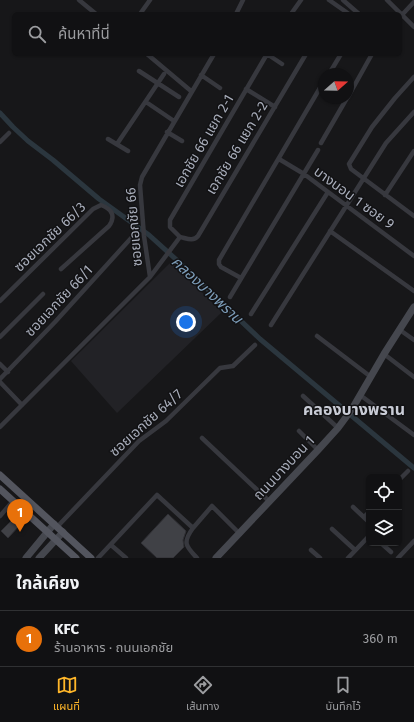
<!DOCTYPE html>
<html lang="th">
<meta charset="utf-8">
<style>
body{margin:0;font-family:"Fira Sans","Noto Sans Thai",sans-serif;background:#1e1f21;color:#f1f3f6}
.controls{position:absolute;right:12px;bottom:12px;display:grid;overflow:hidden;border-radius:6px;box-shadow:0 1px 3px #0004}
.controls button{width:36px;height:36px;display:grid;place-items:center;padding:0;border:0;border-bottom:1px solid #303133;background:#111113;color:#f1f3f6;font:20px sans-serif}
.compass{position:absolute;left:318px;top:68px;width:36px;height:36px;border-radius:50%;background:#111113;box-shadow:0 1px 3px #0004;rotate:70deg}
.you{position:absolute;left:186px;top:322px;width:14px;height:14px;margin:-10px;border:3px solid #fff;border-radius:50%;background:#1a73e8;box-shadow:0 0 0 6px #1a73e833}
.badge{display:grid;place-items:center;width:26px;height:26px;border-radius:50%;background:#ffb629;color:#fff;font-size:13px;font-weight:700}
.pin{position:absolute;translate:-50% -33px;filter:drop-shadow(0 1px 2px #0008)}
.pin::after{content:'';position:absolute;top:21px;width:14px;height:12px;background:inherit;clip-path:polygon(0 0,100% 0,50% 100%)}
.list{margin:0;padding:0;list-style:none}
h2{display:flex;justify-content:space-between;align-items:center;height:52px;margin:0;padding:0 16px;font-size:17px}
h2 small{font-size:13px;font-weight:400;color:#9c9da0}
.list li{display:grid;grid-template-columns:26px 1fr auto;gap:12px;align-items:center;box-sizing:border-box;height:56px;padding:0 16px;border-top:1px solid #303133}
.list b{display:block;font-size:15px;white-space:nowrap}
.list p{margin:0;font-size:13px;white-space:nowrap;color:#9c9da0}
.list em{font-size:13px;font-style:normal;color:#9c9da0}
.icon{flex:none;width:22px;height:22px;fill:none;stroke:currentColor;stroke-width:2;stroke-linecap:round;stroke-linejoin:round}
.map{position:relative;flex:none;width:414px;height:558px;overflow:hidden}
.search{position:absolute;background:#111113;box-shadow:0 1px 3px #0004;left:12px;right:12px;top:12px;height:44px;display:flex;align-items:center;gap:10px;box-sizing:border-box;padding:0 14px;border-radius:6px;color:#9c9da0;font-size:15px}
.sheet{height:108px;background:#111113}
nav{display:flex;justify-content:space-around;align-items:center;box-sizing:border-box;height:56px;border-top:1px solid #303133;background:#111113;font-size:11px;color:#9c9da0}
nav a{display:grid;justify-items:center;gap:2px}
nav .on{color:#ffb629}
.map>svg:first-child{display:block}
.built{fill:#222226}
.lines{fill:none;stroke-linecap:round;stroke-linejoin:round}
.canal{stroke:#2b363e;stroke-width:5}
.building{fill:#404146;stroke:#303035}
.minor{stroke:#37383e;stroke-width:4.5}
.secondary{stroke:#45474e;stroke-width:7}
.primary{stroke:#53555e;stroke-width:7}
.labels{text-anchor:middle;dominant-baseline:central;stroke-width:3;stroke-linejoin:round;paint-order:stroke}
.street-label{font-size:14px;fill:#a8adba;stroke:#121214}
.water-label{font-size:15px;font-style:italic;fill:#7c9cb8;stroke:#121214}
.quarter-label{font-size:16px;font-weight:bold;fill:#c9ccd6;stroke:#121214}
</style>
<div class="map">
<svg width="414" height="558" viewBox="0 0 414 558">
<rect width="100%" height="100%" fill="#171719"/>
<path class="built" d="M171,262L222,312L117,413L71,361Z"/>
<g class="lines">
<path class="canal" d="M0,113L13,127L28,141L53,160L99,199L149,235L180,263L260,339L414,468"/>
</g>
<path class="building" d="M168,514L186,531L183,540L184,547L173,558H157L141,543Z
M13,519L20,525L8,538L1,531Z"/>
<g class="lines">
<path class="minor" d="M79,0L96,14
M329,0L349,14
M343,0L359,14
M387,0L414,27
M140,14L150,0
M236,14L243,0
M291,14L301,0
M400,17L414,2
M147,54L191,91
M267,54L282,64
M139,71L179,97
M329,74L341,54
M201,75L220,88
M414,77L395,98L372,127L349,164L351,169L414,216
M246,89L275,107
M348,97L372,54
M146,102L174,121
M167,132L182,141
M108,139L128,151
M0,142L9,133
M321,143L347,98
M117,144L164,74
M279,159L304,174L414,256
M385,195L414,151
M330,231L414,291
M180,237C186,238 193,242 198,236L306,54
M180,237L170,227V220L267,54
M150,277L180,237
M241,278L221,267L219,264V260L324,81
M230,297L318,150
M0,301L93,209L101,205C112,209 116,216 109,226L61,269
M251,314L328,192
M271,325L386,143L414,112
M400,330L414,340
M317,336L371,377
M0,337L43,294
M384,354L414,377
M0,364L8,372
M0,379L55,322L133,236
M0,382L22,405
M360,395L414,435
M303,396L338,428
M0,427L150,277L144,236L140,185L142,177L214,54
M299,431L318,450
M202,438L270,502
M399,480L408,471
M353,507L369,522
M0,516L13,501
M364,517L369,512
M57,527L139,441L166,421L220,368L233,366L255,345
M193,528C182,543 186,546 197,558
M332,529L355,550
M381,543L391,552
M111,545L126,558
M311,550L320,558
M98,558L157,495L193,528L212,506L240,534
M348,558L369,536
M398,558L414,541"/>
<path class="secondary" d="M26,558L54,524
M39,558L63,532
M216,558L318,450L338,428L352,409L384,354L414,307"/>
<path class="primary" d="M0,475L91,558
M0,489L76,558"/>
</g>
<g class="labels">
<g class="street-label">
<text transform="translate(204 141) rotate(-60)">เอกชัย 66 แยก 2-1</text>
<text transform="translate(237 148) rotate(-59)">เอกชัย 66 แยก 2-2</text>
<text transform="translate(354 198) rotate(36)">บางบอน 1 ซอย 9</text>
<text transform="translate(134 227) rotate(-95)">ซอยเอกชัย 66</text>
<text transform="translate(50 237) rotate(-44)">ซอยเอกชัย 66/3</text>
<text transform="translate(59 301) rotate(-47)">ซอยเอกชัย 66/1</text>
<text transform="translate(146 423) rotate(-42)">ซอยเอกชัย 64/7</text>
<text transform="translate(284 468) rotate(-47)">ถนนบางบอน 1</text>
</g>
<g class="water-label">
<text transform="translate(207 290) rotate(43)">คลองบางพราน</text>
</g>
<g class="quarter-label">
<text x="354" y="409">คลองบางพราน</text>
</g>
</g>
</svg>
<div class="controls">
<button><svg class="icon" aria-label="locate" viewBox="0 0 24 24"><circle cx="12" cy="12" r="6"/><path d="M12 2v4M12 18v4M2 12h4M18 12h4"/></svg></button>
<button><svg class="icon" aria-label="layers" viewBox="0 0 24 24"><path d="M12 4l9 5-9 5-9-5zM3 14l9 5 9-5"/></svg></button>
</div>
<svg class="compass" viewBox="-18 -18 36 36"><path d="M0-13l5 13h-10z" fill="#e53935"/><path d="M0 13l5-13h-10z" fill="#9c9da0"/></svg>
<div class="you"></div>
<div class="pin badge" style="left:20px;top:532px;background:#e8710a">1</div>
<div class="search"><svg class="icon" aria-label="search" viewBox="0 0 24 24"><circle cx="10" cy="10" r="6"/><path d="M15 15l6 6"/></svg>ค้นหาที่นี่</div>
</div>
<section class="sheet">
<h2>ใกล้เคียง<small></small></h2>
<ul class="list">
<li><span class="badge" style="background:#e8710a">1</span><div><b>KFC</b><p>ร้านอาหาร · ถนนเอกชัย</p></div><em>360 m</em></li>
</ul>
</section>
<nav>
<a class="on"><svg class="icon" aria-label="map" viewBox="0 0 24 24"><path d="M3 6l6-2 6 2 6-2v14l-6 2-6-2-6 2zM9 4v14M15 6v14"/></svg>แผนที่</a>
<a><svg class="icon" aria-label="directions" viewBox="0 0 24 24"><path d="M12 3l9 9-9 9-9-9zM9 14v-3h6M13 9l2 2-2 2"/></svg>เส้นทาง</a>
<a><svg class="icon" aria-label="saved" viewBox="0 0 24 24"><path d="M7 4h10v16l-5-4-5 4z"/></svg>บันทึกไว้</a>
</nav>
